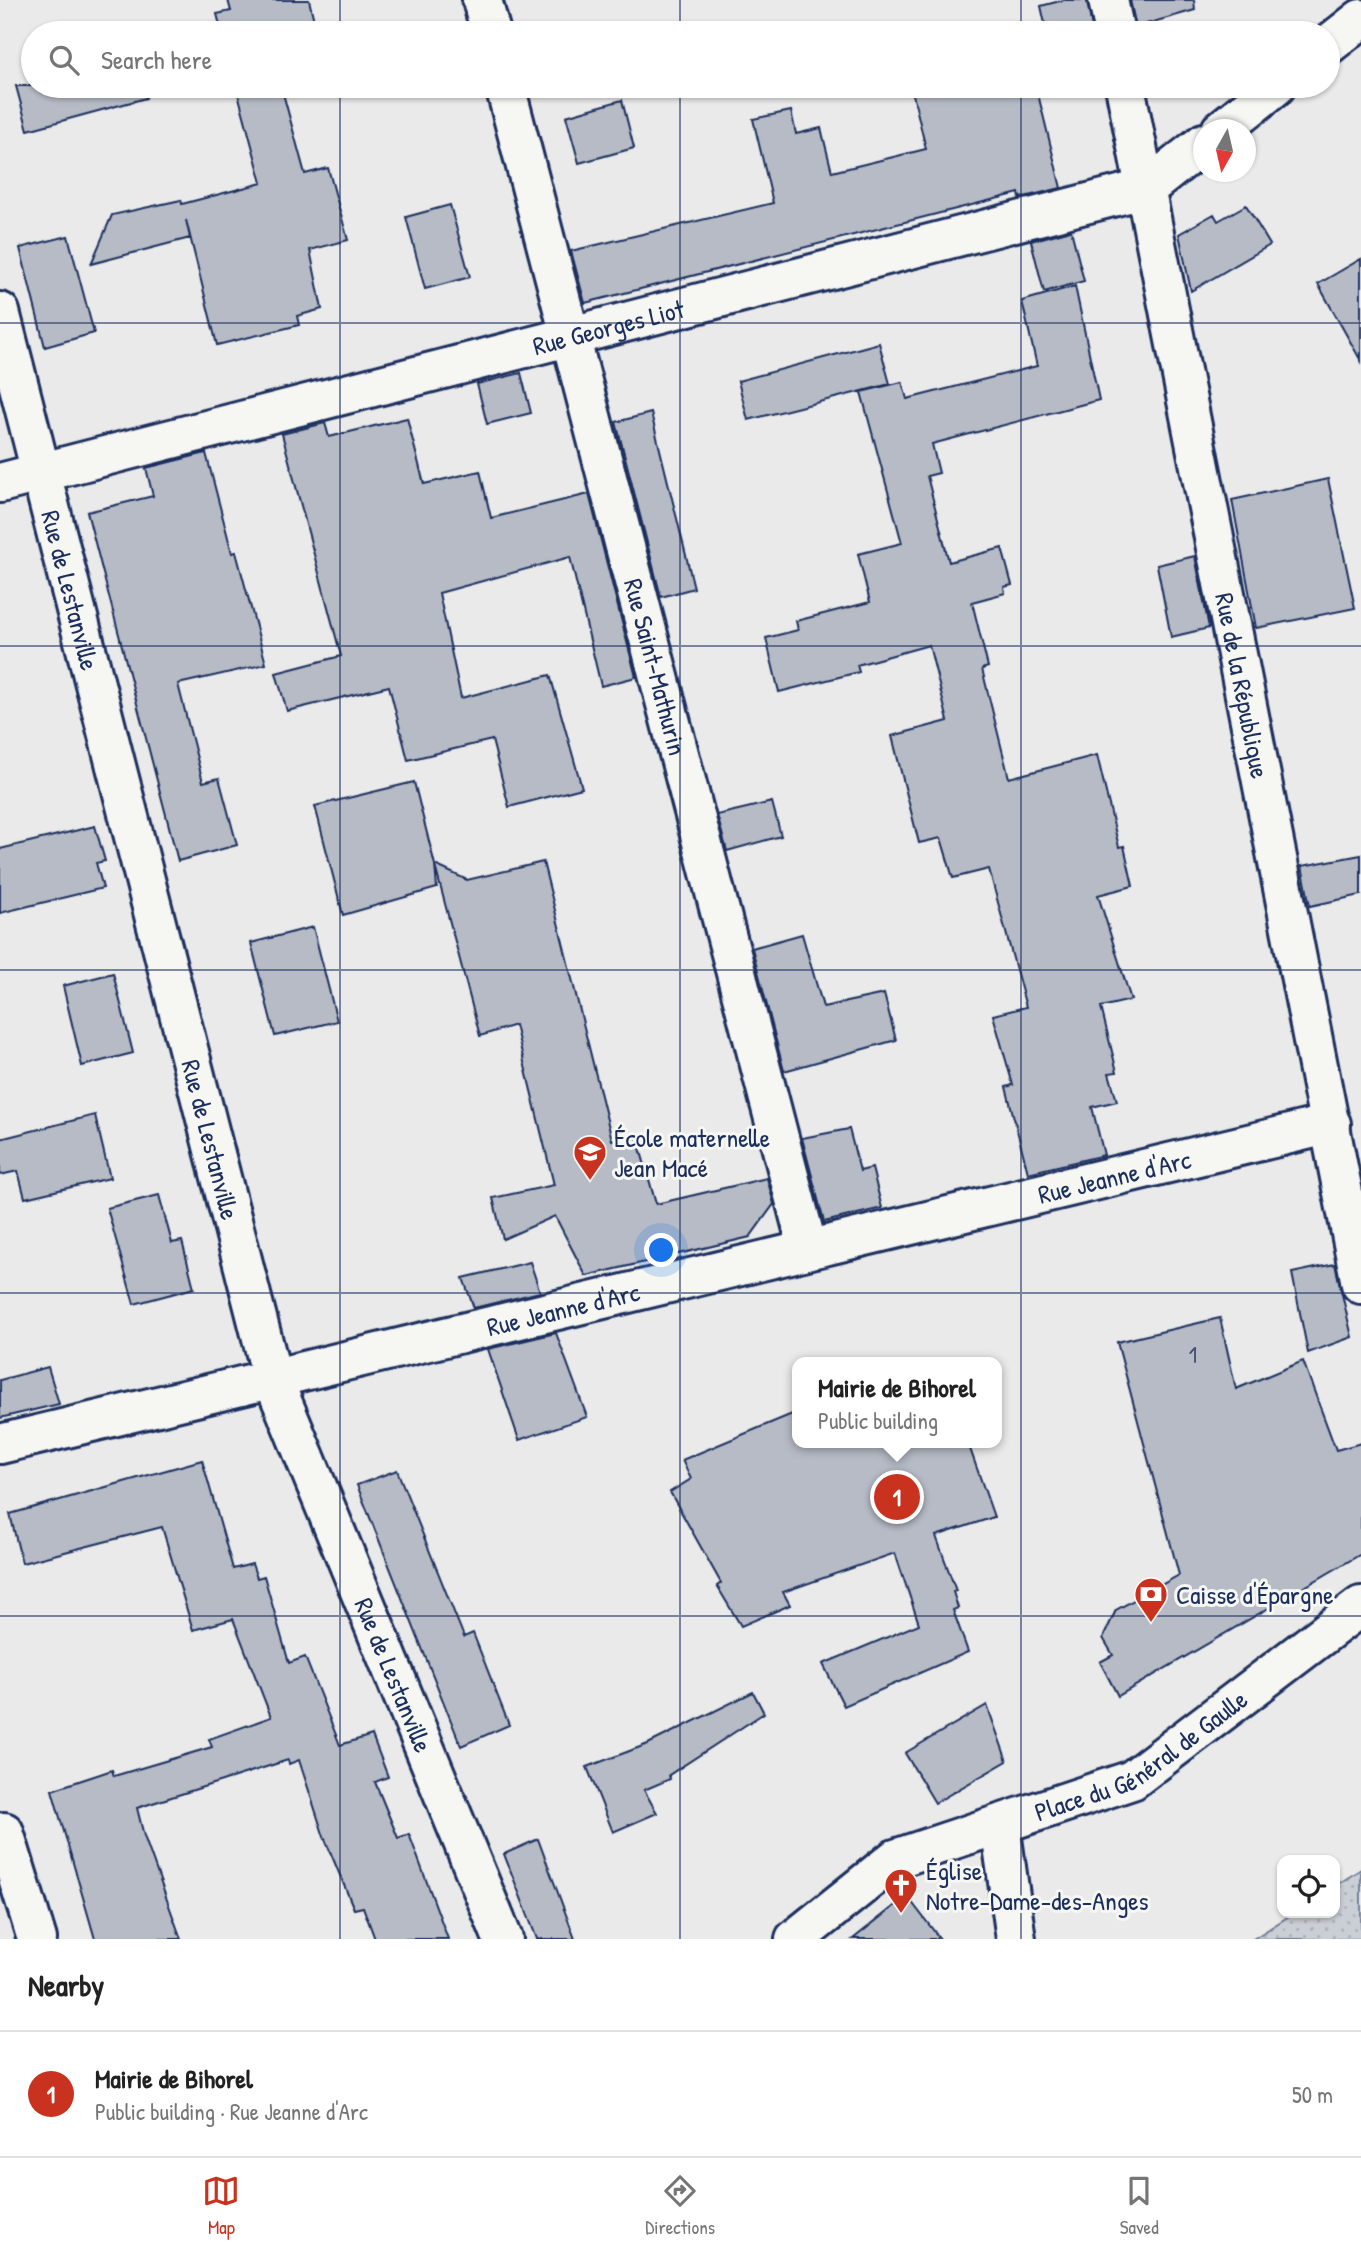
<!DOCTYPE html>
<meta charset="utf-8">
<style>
body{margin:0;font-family:"Patrick Hand",sans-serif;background:#f6f6f6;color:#222}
.controls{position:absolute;right:21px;bottom:21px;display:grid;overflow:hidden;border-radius:14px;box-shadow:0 2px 5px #0004}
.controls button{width:63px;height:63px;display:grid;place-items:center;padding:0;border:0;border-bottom:2px solid #e0e0e0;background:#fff;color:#222;font:35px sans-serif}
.compass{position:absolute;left:1193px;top:119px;width:63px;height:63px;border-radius:50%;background:#fff;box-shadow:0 2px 5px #0004;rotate:188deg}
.you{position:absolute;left:662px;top:1251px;width:24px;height:24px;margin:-18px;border:5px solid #fff;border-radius:50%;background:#1a73e8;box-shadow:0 0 0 10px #1a73e833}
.badge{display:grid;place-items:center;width:46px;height:46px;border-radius:50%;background:#c8321e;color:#fff;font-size:23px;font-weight:700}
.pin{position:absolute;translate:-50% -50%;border:4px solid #fff;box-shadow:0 2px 7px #0006}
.popup{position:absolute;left:792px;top:1357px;width:210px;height:91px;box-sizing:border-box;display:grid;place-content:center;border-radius:14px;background:#fff;filter:drop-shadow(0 2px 5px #0005);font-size:23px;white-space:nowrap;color:#767676}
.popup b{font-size:26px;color:#222}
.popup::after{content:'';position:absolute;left:50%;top:100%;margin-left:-14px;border:14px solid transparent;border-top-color:#fff}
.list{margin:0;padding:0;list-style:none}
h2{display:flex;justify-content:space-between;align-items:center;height:91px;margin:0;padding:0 28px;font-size:30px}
h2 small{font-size:23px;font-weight:400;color:#767676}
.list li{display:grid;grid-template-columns:46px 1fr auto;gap:21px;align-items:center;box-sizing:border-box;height:126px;padding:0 28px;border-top:2px solid #e0e0e0}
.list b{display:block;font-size:26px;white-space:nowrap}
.list p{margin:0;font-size:23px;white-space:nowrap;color:#767676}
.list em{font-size:23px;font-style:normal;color:#767676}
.icon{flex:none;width:38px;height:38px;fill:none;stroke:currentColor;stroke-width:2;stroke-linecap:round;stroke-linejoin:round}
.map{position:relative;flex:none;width:1361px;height:1939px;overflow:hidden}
.search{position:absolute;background:#fff;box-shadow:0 2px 5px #0004;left:21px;right:21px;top:21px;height:77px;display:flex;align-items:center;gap:18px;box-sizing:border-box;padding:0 24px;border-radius:38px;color:#767676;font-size:26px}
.sheet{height:217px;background:#fff}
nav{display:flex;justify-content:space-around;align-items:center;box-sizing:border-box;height:98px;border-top:2px solid #e0e0e0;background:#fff;font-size:19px;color:#767676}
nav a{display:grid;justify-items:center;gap:4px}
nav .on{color:#c8321e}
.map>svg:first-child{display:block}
.park{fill:url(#park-dots);stroke:#727e9a;stroke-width:2}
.building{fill:#b6bbc6;stroke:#1b2f5e;stroke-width:2}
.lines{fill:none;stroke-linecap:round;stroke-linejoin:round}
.minor-casing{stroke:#1b2f5e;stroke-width:44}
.minor{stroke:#f6f6f2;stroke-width:38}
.grid{fill:none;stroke:#1b2f5e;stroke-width:2;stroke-opacity:0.55}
.labels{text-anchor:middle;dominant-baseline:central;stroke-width:6;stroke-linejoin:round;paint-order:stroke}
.number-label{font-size:23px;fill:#425278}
.street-label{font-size:26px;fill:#1b2f5e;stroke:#f6f6f2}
.poi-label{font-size:26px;fill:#1b2f5e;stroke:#f6f6f2;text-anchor:start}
</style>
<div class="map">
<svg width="1361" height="1939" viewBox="0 0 1361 1939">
<defs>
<pattern id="park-dots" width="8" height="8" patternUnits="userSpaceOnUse" patternTransform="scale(1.75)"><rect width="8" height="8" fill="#caced5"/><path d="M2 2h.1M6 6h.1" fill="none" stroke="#adb1b9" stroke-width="1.8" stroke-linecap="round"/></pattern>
</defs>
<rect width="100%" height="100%" fill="#e9eae9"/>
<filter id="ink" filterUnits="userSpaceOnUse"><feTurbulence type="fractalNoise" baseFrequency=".0143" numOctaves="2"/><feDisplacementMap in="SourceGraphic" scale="14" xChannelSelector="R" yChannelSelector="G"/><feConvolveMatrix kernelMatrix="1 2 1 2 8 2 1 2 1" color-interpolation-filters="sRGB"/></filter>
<g filter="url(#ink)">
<path class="park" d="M1361,1869V1939H1253L1294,1913H1335V1886Z"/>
<path class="building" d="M228,0H309L317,33H222L217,14L231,11Z
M1064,0H1087L1093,33H1047L1041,6Z
M1130,0H1194L1195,10L1136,27Z
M16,86H144L146,98L28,130Z
M236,86H281L305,174L328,168L348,240L310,250L322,309L297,316L299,325L217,345L186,220L190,238L91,264L112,215L181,200L182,204L262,183Z
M911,86H1036L1061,188L1020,198L1019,193L585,303L571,251L773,203L753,119L791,111L796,134L821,128L832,172L926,149Z
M622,100L634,148L579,163L566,116Z
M450,205L470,277L425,289L406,217Z
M1246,205L1270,245L1191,291L1179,234L1214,214L1218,221Z
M1071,230L1084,281L1044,292L1031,241Z
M68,236L94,333L45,347L20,248Z
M1361,259V361L1318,284Z
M1075,286L1099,400L932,444L939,473L927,476L949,562L1002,548L1012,585L1004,587L1005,593L972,602L988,667L982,669L1009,778L1097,755L1119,847L1124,846L1133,886L1098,895L1131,1000L1101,1007L1117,1072L1109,1073L1117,1101L1092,1107L1104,1155L1028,1173L1006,1087L1013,1085L993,1015L1026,1007L989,869L953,878L941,838L919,843L892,736L948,721L929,645L857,665L859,672L779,692L766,638L798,630L796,621L870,602L858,554L902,543L861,392L902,382L907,399L1037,366L1022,301Z
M879,343L890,384L748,420L738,381Z
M521,373L531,413L487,424L477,384Z
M651,413L694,588L661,597L616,422Z
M407,418L424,484L480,471L491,518L589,494L636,677L601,686L570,557L439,593L461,698L550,675L582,788L509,807L492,740L408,760L389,686L287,711L276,673L341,656L282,434L325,423L329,437Z
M206,453L232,553L236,552L266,664L178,684L203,782L219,778L237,845L178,861L87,512L153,496L146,468Z
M1328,479L1355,608L1256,628L1232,500Z
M1195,556L1209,628L1171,637L1157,565Z
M414,782L435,865L467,880L543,862L612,1140L636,1134L656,1204L767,1178L774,1204L750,1237L586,1276L555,1216L503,1239L493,1198L554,1185L515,1025L480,1036L435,866L437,888L343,915L315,806Z
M772,802L781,836L727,851L717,815Z
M95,826L105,861L96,863L103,888L0,913V849Z
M1361,855V895L1310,906L1302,866Z
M313,927L337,1021L275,1036L251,943Z
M802,934L823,1007L884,994L896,1040L784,1071L752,948Z
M113,973L133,1053L82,1066L63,986Z
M95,1115L110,1178L25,1198L18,1171L0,1175V1139Z
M849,1129L860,1171L872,1168L882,1208L824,1222L802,1138Z
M159,1195L172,1243L182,1241L194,1288L134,1304L107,1208Z
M530,1262L540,1292L474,1308L463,1278Z
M1335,1264L1352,1337L1308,1353L1292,1273Z
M1220,1318L1236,1389L1303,1361L1336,1450L1361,1443V1554L1118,1696L1100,1662L1113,1655L1103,1638L1116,1610L1179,1575L1117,1342Z
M556,1333L587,1417L519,1440L488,1349Z
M48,1367L59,1404L0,1418V1380Z
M797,1412V1443H968L994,1517L936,1536L956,1591L953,1592L958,1608L953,1610L968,1652L844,1706L823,1664L919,1624L895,1553L783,1592L790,1605L741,1626L717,1586L721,1583L670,1492L691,1479L682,1460Z
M202,1460L233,1569L252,1564L257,1578L264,1576L289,1663L305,1657L340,1745L372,1735L388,1777L375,1782L398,1838L409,1834L448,1939H375L363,1907L354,1909L324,1837L299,1760L289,1764L288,1760L137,1808L144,1836L181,1939H95L52,1790L112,1770L114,1776L212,1747L209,1739L271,1717L233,1619L193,1630L162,1527L22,1563L10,1514Z
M397,1470L464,1637L473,1633L509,1725L461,1746L357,1485Z
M753,1692L764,1713L669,1775L670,1779L644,1790L657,1813L613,1832L587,1767L648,1744Z
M987,1705L1007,1761L935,1803L905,1753Z
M538,1839L575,1939H537L504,1854Z
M907,1896L940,1939H853Z"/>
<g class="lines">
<defs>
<g id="minor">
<path d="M482,0L491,33"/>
<path d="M1108,0L1115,33"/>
<path d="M1328,45L1361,19"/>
<path id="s1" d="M505,86L808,1249"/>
<path id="s2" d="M1125,86L1361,1284"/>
<path d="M1221,130L1276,86"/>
<path id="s3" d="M0,312L272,1377L503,1939"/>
<path id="s4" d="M0,483L1147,188L1204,143"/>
<path id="s5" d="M0,1444L1331,1124"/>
<path d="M1000,1824L1016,1939"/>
<path d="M0,1833L4,1832L37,1939"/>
<path id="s6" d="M795,1939L895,1859L1132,1780L1361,1606"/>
</g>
</defs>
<use href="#minor" class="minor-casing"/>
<use href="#minor" class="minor"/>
</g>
</g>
<path class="grid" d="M340,0V33M680,0V33M1021,0V33M340,86V1939M680,86V1939M1021,86V1939M0,323H1361M0,646H1361M0,970H1361M0,1293H1361M0,1616H1361"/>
<defs>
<symbol id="school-pin" viewBox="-11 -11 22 30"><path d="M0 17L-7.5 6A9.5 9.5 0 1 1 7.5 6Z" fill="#c8321e" stroke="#f6f6f2"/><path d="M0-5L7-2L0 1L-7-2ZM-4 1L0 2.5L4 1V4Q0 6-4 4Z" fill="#fff"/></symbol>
<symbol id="bank-pin" viewBox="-11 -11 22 30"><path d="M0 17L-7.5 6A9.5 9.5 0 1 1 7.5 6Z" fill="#c8321e" stroke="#f6f6f2"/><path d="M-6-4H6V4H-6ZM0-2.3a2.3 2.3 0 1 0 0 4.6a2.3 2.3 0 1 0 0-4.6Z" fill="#fff"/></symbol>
<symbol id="church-pin" viewBox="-11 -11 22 30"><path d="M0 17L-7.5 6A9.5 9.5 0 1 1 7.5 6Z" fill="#c8321e" stroke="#f6f6f2"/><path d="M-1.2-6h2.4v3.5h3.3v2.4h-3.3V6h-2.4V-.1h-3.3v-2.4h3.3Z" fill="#fff"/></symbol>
</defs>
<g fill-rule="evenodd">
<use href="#school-pin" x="571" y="1133" width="38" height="52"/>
<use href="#bank-pin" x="1132" y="1575" width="38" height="52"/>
<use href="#church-pin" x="882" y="1866" width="38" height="52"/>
</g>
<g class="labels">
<g class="number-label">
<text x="1193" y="1354">1</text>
</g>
<g class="street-label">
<text stroke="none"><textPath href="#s4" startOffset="628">Rue Georges Liot</textPath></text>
<text stroke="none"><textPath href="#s3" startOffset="287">Rue de Lestanville</textPath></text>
<text stroke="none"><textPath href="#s1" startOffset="600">Rue Saint-Mathurin</textPath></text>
<text stroke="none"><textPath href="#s2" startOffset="611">Rue de la République</textPath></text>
<text stroke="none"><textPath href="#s3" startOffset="854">Rue de Lestanville</textPath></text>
<text stroke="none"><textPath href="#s5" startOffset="1146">Rue Jeanne d'Arc</textPath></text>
<text stroke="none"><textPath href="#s5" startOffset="579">Rue Jeanne d'Arc</textPath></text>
<text stroke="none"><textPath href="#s3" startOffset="1421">Rue de Lestanville</textPath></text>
<text stroke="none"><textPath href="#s6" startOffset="397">Place du Général de Gaulle</textPath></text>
</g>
<g class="poi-label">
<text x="614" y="1137">École maternelle<tspan x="614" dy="30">Jean Macé</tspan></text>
<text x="1176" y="1594">Caisse d'Épargne</text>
<text x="926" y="1870">Église<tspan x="926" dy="30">Notre-Dame-des-Anges</tspan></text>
</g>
</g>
</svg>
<div class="controls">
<button><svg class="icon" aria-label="locate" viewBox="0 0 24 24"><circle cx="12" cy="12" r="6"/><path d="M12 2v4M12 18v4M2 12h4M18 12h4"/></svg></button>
</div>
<svg class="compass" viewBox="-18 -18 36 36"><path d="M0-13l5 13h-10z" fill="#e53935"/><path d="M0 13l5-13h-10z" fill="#767676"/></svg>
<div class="you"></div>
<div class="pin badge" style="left:897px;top:1497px">1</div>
<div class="popup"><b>Mairie de Bihorel</b>Public building</div>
<div class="search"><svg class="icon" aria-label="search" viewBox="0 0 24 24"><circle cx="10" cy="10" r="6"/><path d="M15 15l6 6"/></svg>Search here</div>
</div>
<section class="sheet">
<h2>Nearby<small></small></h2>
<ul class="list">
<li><span class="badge">1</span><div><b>Mairie de Bihorel</b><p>Public building · Rue Jeanne d'Arc</p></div><em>50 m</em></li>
</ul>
</section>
<nav>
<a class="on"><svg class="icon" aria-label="map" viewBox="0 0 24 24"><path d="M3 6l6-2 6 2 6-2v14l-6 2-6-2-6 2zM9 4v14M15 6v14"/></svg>Map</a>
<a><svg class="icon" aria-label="directions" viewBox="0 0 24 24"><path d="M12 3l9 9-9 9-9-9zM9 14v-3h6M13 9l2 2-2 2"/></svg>Directions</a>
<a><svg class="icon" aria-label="saved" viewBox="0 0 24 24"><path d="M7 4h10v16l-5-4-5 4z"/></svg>Saved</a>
</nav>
